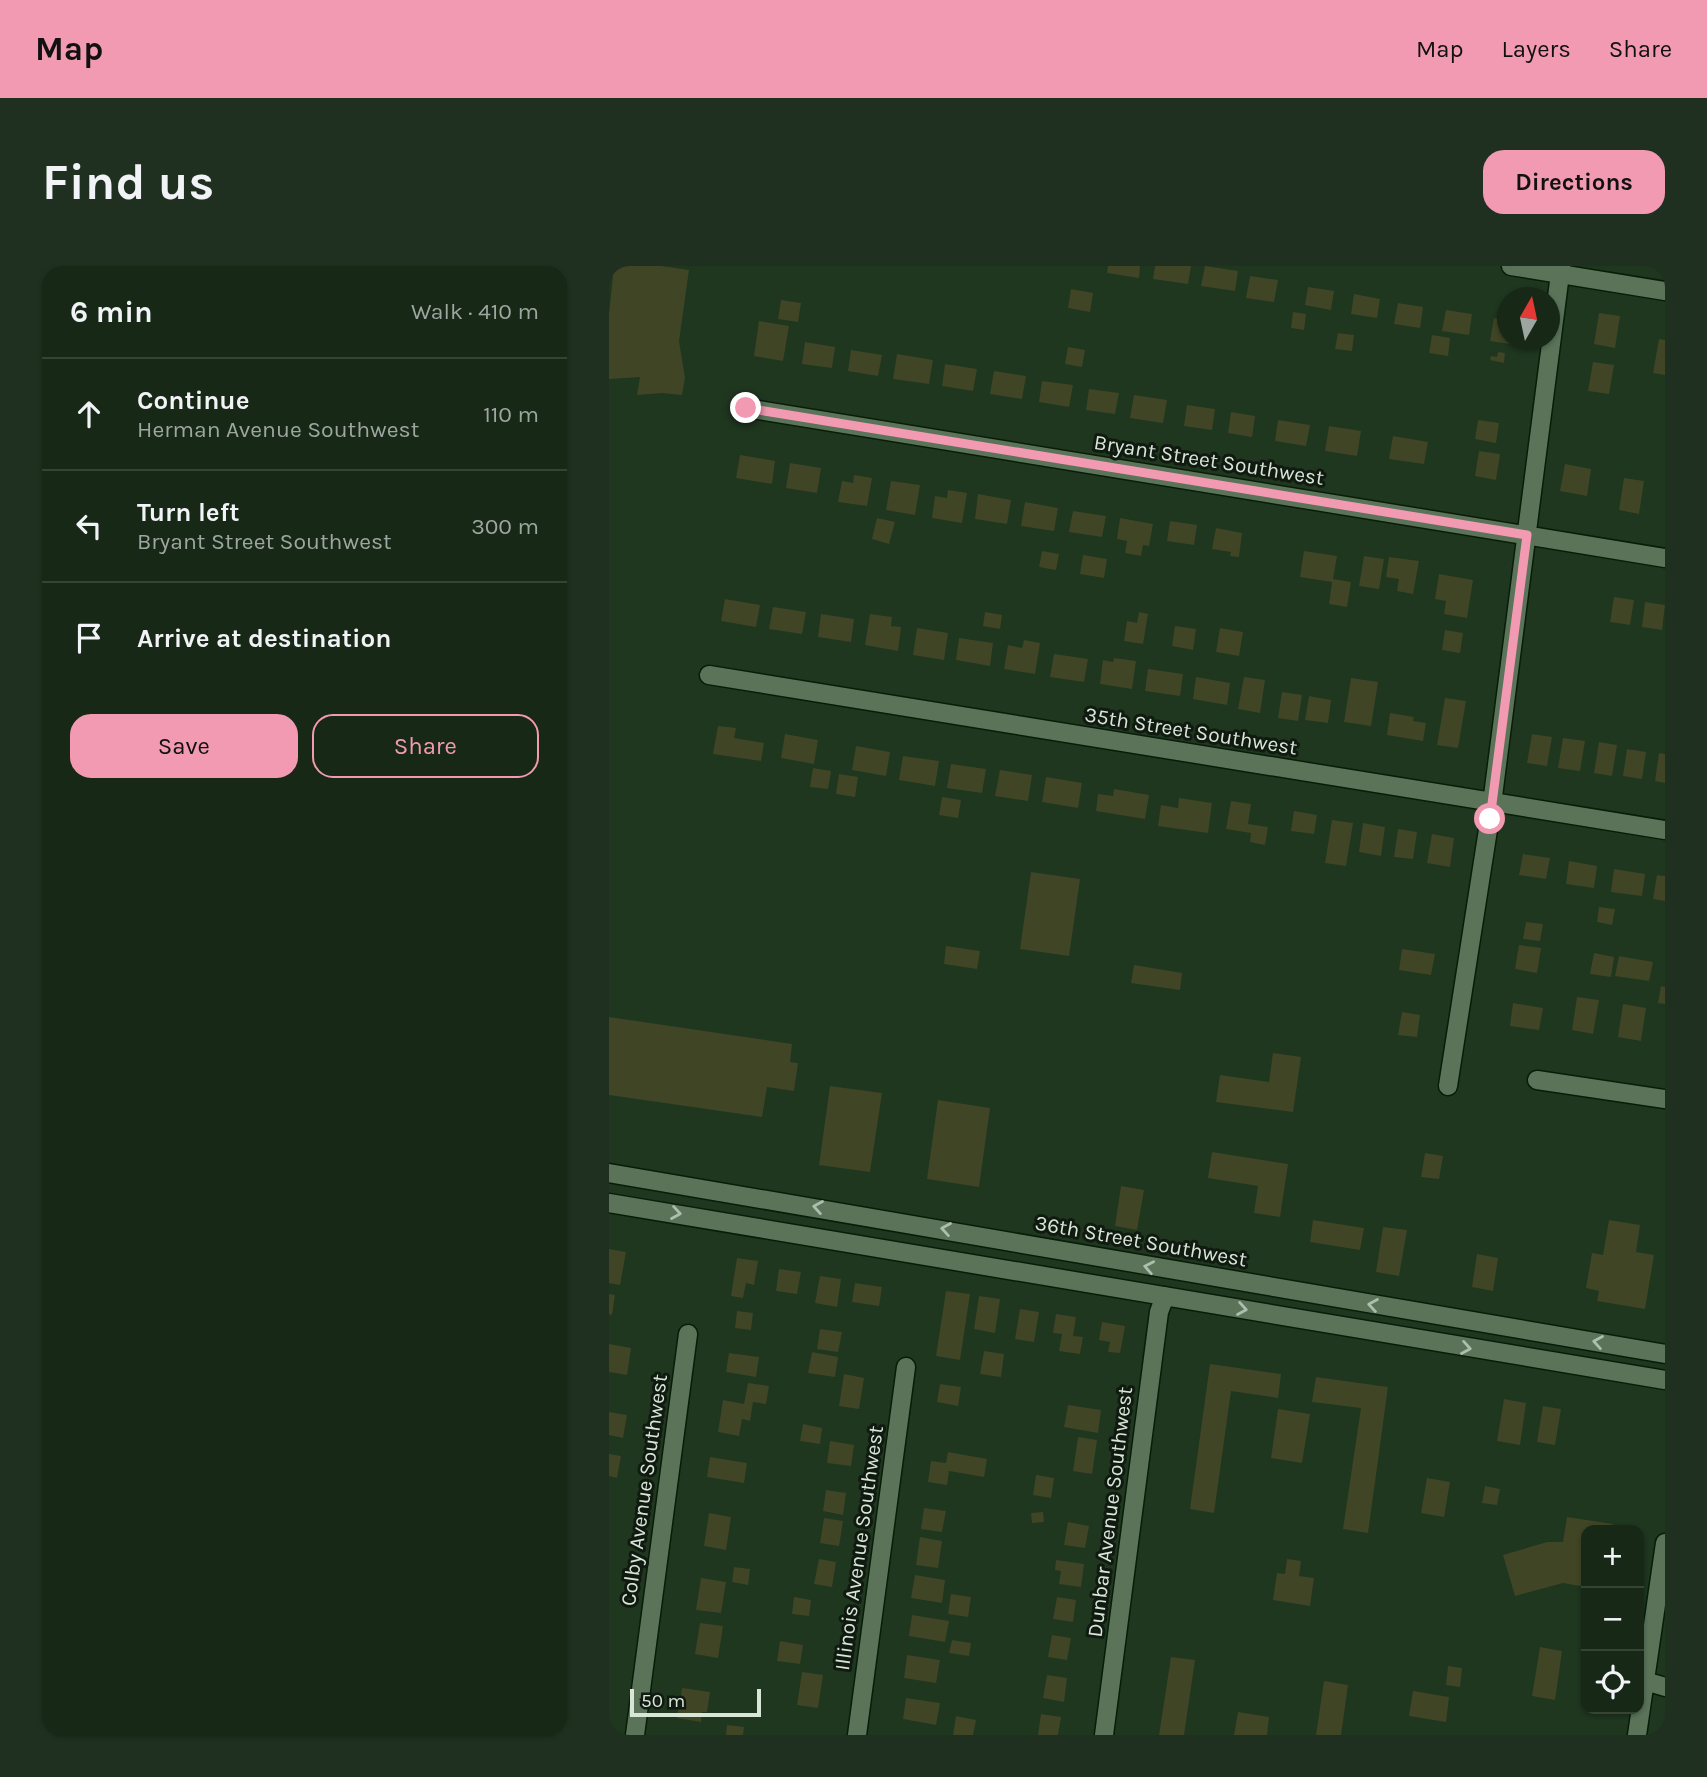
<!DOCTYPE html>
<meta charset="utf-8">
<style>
body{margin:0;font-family:Karla,sans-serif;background:#203020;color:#f1f3f6}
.controls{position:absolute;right:21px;bottom:21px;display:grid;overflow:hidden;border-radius:14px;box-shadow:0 2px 5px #0004}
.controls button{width:63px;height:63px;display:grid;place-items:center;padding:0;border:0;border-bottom:2px solid #364436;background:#172817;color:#f1f3f6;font:35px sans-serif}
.compass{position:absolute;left:888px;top:21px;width:63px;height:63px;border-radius:50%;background:#172817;box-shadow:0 2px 5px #0004;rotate:9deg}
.scale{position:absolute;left:21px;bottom:18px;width:131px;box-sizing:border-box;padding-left:7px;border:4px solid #d8e6d8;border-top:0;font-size:19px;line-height:24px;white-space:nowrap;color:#d8e6d8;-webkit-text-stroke:5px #101a10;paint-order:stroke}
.stop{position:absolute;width:21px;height:21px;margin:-16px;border:5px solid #f19ab2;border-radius:50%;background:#fff}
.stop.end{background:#f19ab2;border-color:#fff;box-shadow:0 2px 7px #0008}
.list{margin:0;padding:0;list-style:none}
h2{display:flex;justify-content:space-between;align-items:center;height:91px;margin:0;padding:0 28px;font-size:30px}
h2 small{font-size:23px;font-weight:400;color:#9ea6a1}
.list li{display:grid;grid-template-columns:46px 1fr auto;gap:21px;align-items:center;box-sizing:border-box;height:112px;padding:0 28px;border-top:2px solid #364436}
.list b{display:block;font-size:26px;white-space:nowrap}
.list p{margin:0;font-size:23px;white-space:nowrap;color:#9ea6a1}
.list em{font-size:23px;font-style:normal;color:#9ea6a1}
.actions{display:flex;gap:14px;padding:21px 28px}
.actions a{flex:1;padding:16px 0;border:2px solid #f19ab2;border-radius:21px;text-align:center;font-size:24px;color:#f19ab2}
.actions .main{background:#f19ab2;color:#111}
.icon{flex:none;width:38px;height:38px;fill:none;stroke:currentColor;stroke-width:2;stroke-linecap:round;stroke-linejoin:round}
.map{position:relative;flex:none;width:1056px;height:1469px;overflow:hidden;border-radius:21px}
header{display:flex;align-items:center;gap:42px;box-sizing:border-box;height:98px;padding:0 35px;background:#f19ab2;color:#111}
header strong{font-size:33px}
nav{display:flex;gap:38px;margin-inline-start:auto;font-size:24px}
.intro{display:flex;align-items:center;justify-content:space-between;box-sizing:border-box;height:168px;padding:0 42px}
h1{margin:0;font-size:49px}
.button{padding:18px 32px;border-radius:21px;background:#f19ab2;color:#111;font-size:24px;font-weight:700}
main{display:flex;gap:42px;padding:0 42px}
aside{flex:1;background:#172817;border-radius:21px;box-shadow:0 2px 5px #0004}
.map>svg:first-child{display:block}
.building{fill:#404526}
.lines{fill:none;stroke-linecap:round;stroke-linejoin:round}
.minor-casing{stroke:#071d08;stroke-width:21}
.minor{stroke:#5a7359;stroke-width:18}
.oneway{stroke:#acbeac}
.route{stroke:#f19ab2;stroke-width:9}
.labels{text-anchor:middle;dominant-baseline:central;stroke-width:6;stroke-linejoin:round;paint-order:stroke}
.street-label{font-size:21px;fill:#d8e6d8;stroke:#101a10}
</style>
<header>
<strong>Map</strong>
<nav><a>Map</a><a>Layers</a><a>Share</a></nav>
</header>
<div class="intro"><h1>Find us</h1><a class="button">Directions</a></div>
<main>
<aside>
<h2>6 min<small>Walk · 410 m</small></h2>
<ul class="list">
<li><svg class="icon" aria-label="ahead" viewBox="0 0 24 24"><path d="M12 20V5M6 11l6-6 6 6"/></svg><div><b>Continue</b><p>Herman Avenue Southwest</p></div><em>110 m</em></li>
<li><svg class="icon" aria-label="left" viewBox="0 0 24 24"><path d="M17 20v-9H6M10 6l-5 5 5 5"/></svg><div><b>Turn left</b><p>Bryant Street Southwest</p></div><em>300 m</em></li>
<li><svg class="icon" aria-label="arrive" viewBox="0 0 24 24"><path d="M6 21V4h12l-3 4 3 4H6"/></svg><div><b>Arrive at destination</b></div></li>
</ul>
<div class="actions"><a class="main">Save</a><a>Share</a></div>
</aside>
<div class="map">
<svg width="1056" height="1469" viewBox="0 0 1056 1469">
<rect width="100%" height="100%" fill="#1f361f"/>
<path class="building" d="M5,0H52L80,4L70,75L76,112L73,129L53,127L28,129L31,111L0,113V48Z
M499,0H531L530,12L498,7Z
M546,0H582L579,18L544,13Z
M596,0L629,5L626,25L592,20Z
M641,10L669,14L665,36L637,32Z
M699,21L725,25L722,44L696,39Z
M462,23L484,27L481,46L459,42Z
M745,28L771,33L768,52L742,48Z
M172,34L192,37L189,56L169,53Z
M789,37L814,41L811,62L785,58Z
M837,44L863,48L860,69L833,65Z
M684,46L697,48L695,64L682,62Z
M990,47L1011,50L1006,82L985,78Z
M885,52L898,55V74H908V79L881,75Z
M150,55L180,60L174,95L145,90Z
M729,67L745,69L743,85L726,83Z
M823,69L841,72L839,90L820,87Z
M1050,73L1056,74V109L1044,107Z
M196,76L226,81L223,102L193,98Z
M459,81L476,84L473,101L456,98Z
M242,84L273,89L269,110L239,105Z
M889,86L896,87L895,97L881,94L882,90L888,91Z
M288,88L324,94L320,118L284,113Z
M984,96L1005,99L1000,128L979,125Z
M336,98L368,103L364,125L333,120Z
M385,105L417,110L413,133L381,128Z
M433,115L464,119L460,141L430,136Z
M480,123L510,127L506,148L477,144Z
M525,129L558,134L554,157L521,152Z
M578,139L606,143L603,164L575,160Z
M622,146L646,150L643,171L619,167Z
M669,154L701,159L697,180L666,175Z
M869,154L890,157L887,177L866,173Z
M720,160L752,165L748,190L716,185Z
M784,170L819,176L815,198L780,193Z
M870,185L891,188L887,214L866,210Z
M131,189L166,195L163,218L127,212Z
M181,197L212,202L208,227L177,222Z
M956,198L982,203L978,230L951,225Z
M245,209L263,212L258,240L229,236L233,215L244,217Z
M1015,212L1035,215L1030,248L1010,244Z
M282,215L311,219L306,249L277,244Z
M339,224L358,227L353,257L323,252L326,230L338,232Z
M369,228L402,234L398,258L366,253Z
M416,236L449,242L445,265L412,260Z
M464,245L497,250L493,271L460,266Z
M268,252L286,256L280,278L263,273Z
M511,252L544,258L540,280L534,279L532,290L516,287L518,275L508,273Z
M561,255L588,259L585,279L558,275Z
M607,262L633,267L630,291L621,290L622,286L603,283Z
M433,285L450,288L447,304L430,301Z
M695,285L728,290L724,313L742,316L738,341L720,338L723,316L691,311Z
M474,289L498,293L495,312L471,308Z
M755,290L775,293L770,323L750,320Z
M780,291L810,295L804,328L788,325L790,313L777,311Z
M830,308L864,314L858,352L835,348L837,335L826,333Z
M1005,331L1025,334L1021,359L1001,356Z
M116,333L151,339L147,361L112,355Z
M1036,336L1056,339L1053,364L1033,361Z
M164,341L197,346L193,368L160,363Z
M376,346L393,349L391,363L374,360Z
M530,346L539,348L534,378L515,375L518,355L528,357Z
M212,348L245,353L242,376L209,371Z
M261,348L283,351L282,360L292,361L289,385L256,379Z
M566,360L587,363L584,384L563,380Z
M308,362L339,367L335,394L304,389Z
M611,362L634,366L630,390L607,386Z
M836,364L854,367L851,387L833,384Z
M350,372L384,377L381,400L347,394Z
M415,374L431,377L426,408L395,403L399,379L413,382Z
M445,388L479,393L475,416L441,411Z
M505,392L527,395L523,423L491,418L494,394L504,396Z
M539,403L574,408L571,430L536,425Z
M587,411L621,417L618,439L584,433Z
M635,411L656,414L651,447L629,443Z
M742,412L769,416L762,460L735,456Z
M673,426L693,429L689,455L669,452Z
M700,430L722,434L719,457L696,454Z
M836,432L857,435L849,482L828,479Z
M781,447L805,451L804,455L817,457L814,475L778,469Z
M109,460L127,462L125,472L155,477L152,495L104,488Z
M176,468L209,474L205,498L172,492Z
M923,468L943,471L938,500L918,497Z
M954,472L976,475L971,505L949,502Z
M990,476L1008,479L1003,510L985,507Z
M247,480L281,486L277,510L243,504Z
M1018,483L1037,486L1033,513L1014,510Z
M1050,487L1056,488V517L1046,515Z
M294,490L330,495L326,520L290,514Z
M342,498L377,503L373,527L338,522Z
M204,502L222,505L219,523L201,521Z
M391,504L423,509L419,535L386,530Z
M230,508L249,511L246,531L227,528Z
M437,511L473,517L469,542L433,536Z
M505,523L540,529L536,553L487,545L489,528L504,530Z
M333,531L352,534L349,552L330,549Z
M570,532L603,537L599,567L549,560L552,539L569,542Z
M622,535L642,538L639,558L659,561L656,579L641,576L642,567L617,563Z
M685,545L708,549L705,568L682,565Z
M723,554L744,557L737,600L716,597Z
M754,557L776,561L772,590L750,586Z
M789,563L808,566L804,593L785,591Z
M823,568L845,572L841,601L818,597Z
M914,588L941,592L937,613L910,609Z
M960,595L988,600L985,622L957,618Z
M1005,603L1036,608L1033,630L1002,626Z
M422,606L471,613L460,690L411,683Z
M1048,609L1056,610V635L1044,633Z
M990,641L1006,643L1003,659L988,656Z
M917,656L934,658L931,675L914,673Z
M910,679L932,682L928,707L906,703Z
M337,680L371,685L368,703L335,698Z
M793,683L826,688L822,709L790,704Z
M985,687L1005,691L1002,711L981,708Z
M1010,690L1044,696L1040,715L1006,710Z
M525,699L573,707L571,724L522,717Z
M1052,720L1056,721V738L1049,737Z
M968,731L990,734L984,768L963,764Z
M904,737L934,742L930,764L901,760Z
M1014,738L1037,742L1032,775L1009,771Z
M793,746L811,749L808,771L789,769Z
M0,751L183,778L181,796L189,797L185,825L158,821L153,851L0,829Z
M664,787L692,791L684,846L607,836L611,809L660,816Z
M221,820L273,827L261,906L210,899Z
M329,834L381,842L370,921L318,913Z
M603,886L679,898L671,951L645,947L649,920L599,912Z
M816,887L834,890L830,913L812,911Z
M512,920L535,924L528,964L506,960Z
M704,954L755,962L751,984L701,976Z
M1000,954L1031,959L1027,986L1045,989L1036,1043L988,1035L990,1025L977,1022L983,987L994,989Z
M774,961L798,964L790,1010L767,1006Z
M0,983L17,986L11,1019L0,1017Z
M868,988L889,992L884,1025L863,1021Z
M128,992L149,995L145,1019L137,1017L134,1032L122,1030Z
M170,1003L192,1006L188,1028L167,1025Z
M211,1010L232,1013L228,1041L206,1037Z
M246,1017L273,1021L270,1040L243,1036Z
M337,1025L361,1028L351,1094L327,1090Z
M0,1028L6,1029L3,1049L0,1048Z
M370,1030L391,1033L386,1067L365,1063Z
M411,1043L430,1046L425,1076L406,1073Z
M128,1045L144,1047L142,1064L126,1062Z
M447,1048L467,1051L464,1070L474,1071L471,1088L450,1085L453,1068L444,1067Z
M493,1056L516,1060L511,1087L499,1086L501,1076L490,1074Z
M211,1063L233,1066L229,1086L208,1083Z
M0,1078L22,1082L18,1109L0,1106Z
M375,1085L395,1088L392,1111L371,1108Z
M203,1086L229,1091L226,1111L199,1107Z
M120,1087L150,1091L147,1111L117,1106Z
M601,1098L672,1108L669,1132L622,1125L605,1247L581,1243Z
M235,1108L255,1112L250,1143L230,1140Z
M707,1111L779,1121L759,1267L734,1263L752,1142L703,1136Z
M139,1117L160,1120L157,1138L144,1136L141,1155L133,1153L130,1170L109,1166L114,1134L135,1138Z
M331,1118L352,1121L349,1140L328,1136Z
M895,1133L917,1137L911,1179L888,1175Z
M459,1139L492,1144L489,1167L455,1161Z
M934,1140L952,1143L946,1179L928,1176Z
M669,1143L701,1148L693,1197L662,1192Z
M0,1146L18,1149L14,1172L0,1169Z
M194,1158L213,1162L211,1178L191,1175Z
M469,1171L488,1174L483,1208L464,1205Z
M221,1175L245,1179L242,1200L218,1197Z
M339,1186L378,1193L375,1211L340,1205L338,1219L319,1216L322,1195L337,1197Z
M0,1188L12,1190L8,1212L0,1210Z
M101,1191L138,1197L135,1217L98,1211Z
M427,1209L445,1212L442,1232L424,1229Z
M818,1212L841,1216L835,1251L812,1247Z
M876,1220L891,1223L888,1239L873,1237Z
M217,1224L237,1227L234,1249L214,1245Z
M315,1242L337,1245L333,1266L312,1263Z
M434,1246L435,1256L423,1257L422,1247Z
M100,1247L122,1251L117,1284L95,1280Z
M958,1251L1004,1258L1003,1264H977V1321L954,1317L906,1330L894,1289L938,1276H954Z
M215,1252L234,1255L230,1280L211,1277Z
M459,1256L480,1260L476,1282L455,1279Z
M311,1271L333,1275L329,1302L307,1299Z
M210,1293L227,1296L223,1321L205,1318Z
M678,1293L692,1295L690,1310L705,1312L701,1340L664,1334L668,1307L676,1308Z
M447,1294L475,1298L472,1321L450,1318L452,1305L446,1304Z
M125,1301L141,1303L139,1319L123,1316Z
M306,1309L336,1314L333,1337L302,1332Z
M92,1312L117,1316L112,1347L87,1344Z
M342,1328L362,1331L359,1351L339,1348Z
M185,1331L202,1334L200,1350L183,1348Z
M448,1331L467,1334L464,1356L444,1353Z
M303,1349L340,1355L336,1376L300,1370Z
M91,1357L114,1360L109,1392L86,1388Z
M443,1369L462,1372L458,1394L439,1391Z
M343,1374L362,1377L360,1390L340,1387Z
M171,1375L194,1379L191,1398L168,1395Z
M931,1381L953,1385L946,1434L923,1430Z
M298,1389L331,1394L327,1417L295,1412Z
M562,1391L586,1394L575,1469H550Z
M839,1400L853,1402L851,1421L837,1419Z
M193,1406L214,1409L209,1442L188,1439Z
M438,1409L458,1412L455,1436L434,1432Z
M715,1415L739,1419L732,1469H707Z
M73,1422L101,1426L98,1446H93L92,1456L68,1452Z
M804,1425L840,1431L837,1456L800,1450Z
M297,1432L331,1437L327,1459L294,1453Z
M629,1446L660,1451L658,1469H625Z
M432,1448L452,1451L449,1469H429Z
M347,1450L367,1454L364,1469H344Z
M118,1459L135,1461L134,1469H117Z"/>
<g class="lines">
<defs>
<path id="minor" d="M902,0L1056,25
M137,142L1056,292
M100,409L1056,564
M928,814L1056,833
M839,820L883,538L952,0
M0,907L1056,1088
M0,937L1056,1114
M1036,1415L1056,1421
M26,1469L79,1068
M248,1469L297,1101
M495,1469L550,1046L556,1030
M1028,1469L1056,1277"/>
</defs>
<use href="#minor" class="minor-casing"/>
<use href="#minor" class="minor"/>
</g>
<defs><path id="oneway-chevron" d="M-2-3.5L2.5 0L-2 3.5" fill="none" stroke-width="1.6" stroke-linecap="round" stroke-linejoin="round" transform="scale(1.75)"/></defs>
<g class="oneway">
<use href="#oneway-chevron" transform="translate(209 941) rotate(-170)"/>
<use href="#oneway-chevron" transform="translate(67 947) rotate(9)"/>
<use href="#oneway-chevron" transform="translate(337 963) rotate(-170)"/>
<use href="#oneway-chevron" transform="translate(540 1001) rotate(-169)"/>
<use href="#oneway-chevron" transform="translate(764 1039) rotate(-171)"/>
<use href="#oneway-chevron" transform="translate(633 1043) rotate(10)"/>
<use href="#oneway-chevron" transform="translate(989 1076) rotate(-170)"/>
<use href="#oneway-chevron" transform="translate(857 1082) rotate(10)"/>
</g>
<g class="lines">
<path class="route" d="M137,142L918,269L881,553"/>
</g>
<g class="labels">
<g class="street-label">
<text transform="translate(600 194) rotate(9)">Bryant Street Southwest</text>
<text transform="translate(582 465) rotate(9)">35th Street Southwest</text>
<text transform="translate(532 975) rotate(10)">36th Street Southwest</text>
<text transform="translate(35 1224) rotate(-82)">Colby Avenue Southwest</text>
<text transform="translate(501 1246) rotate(-83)">Dunbar Avenue Southwest</text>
<text transform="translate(250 1282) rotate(-82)">Illinois Avenue Southwest</text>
</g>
</g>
</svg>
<div class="controls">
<button>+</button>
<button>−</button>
<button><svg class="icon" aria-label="locate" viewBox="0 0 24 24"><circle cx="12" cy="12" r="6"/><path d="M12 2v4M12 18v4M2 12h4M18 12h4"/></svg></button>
</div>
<svg class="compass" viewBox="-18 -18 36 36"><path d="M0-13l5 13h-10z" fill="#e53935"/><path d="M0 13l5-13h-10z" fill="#9ea6a1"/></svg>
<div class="scale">50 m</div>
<div class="stop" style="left:881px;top:553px"></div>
<div class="stop end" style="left:137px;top:142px"></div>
</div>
</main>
